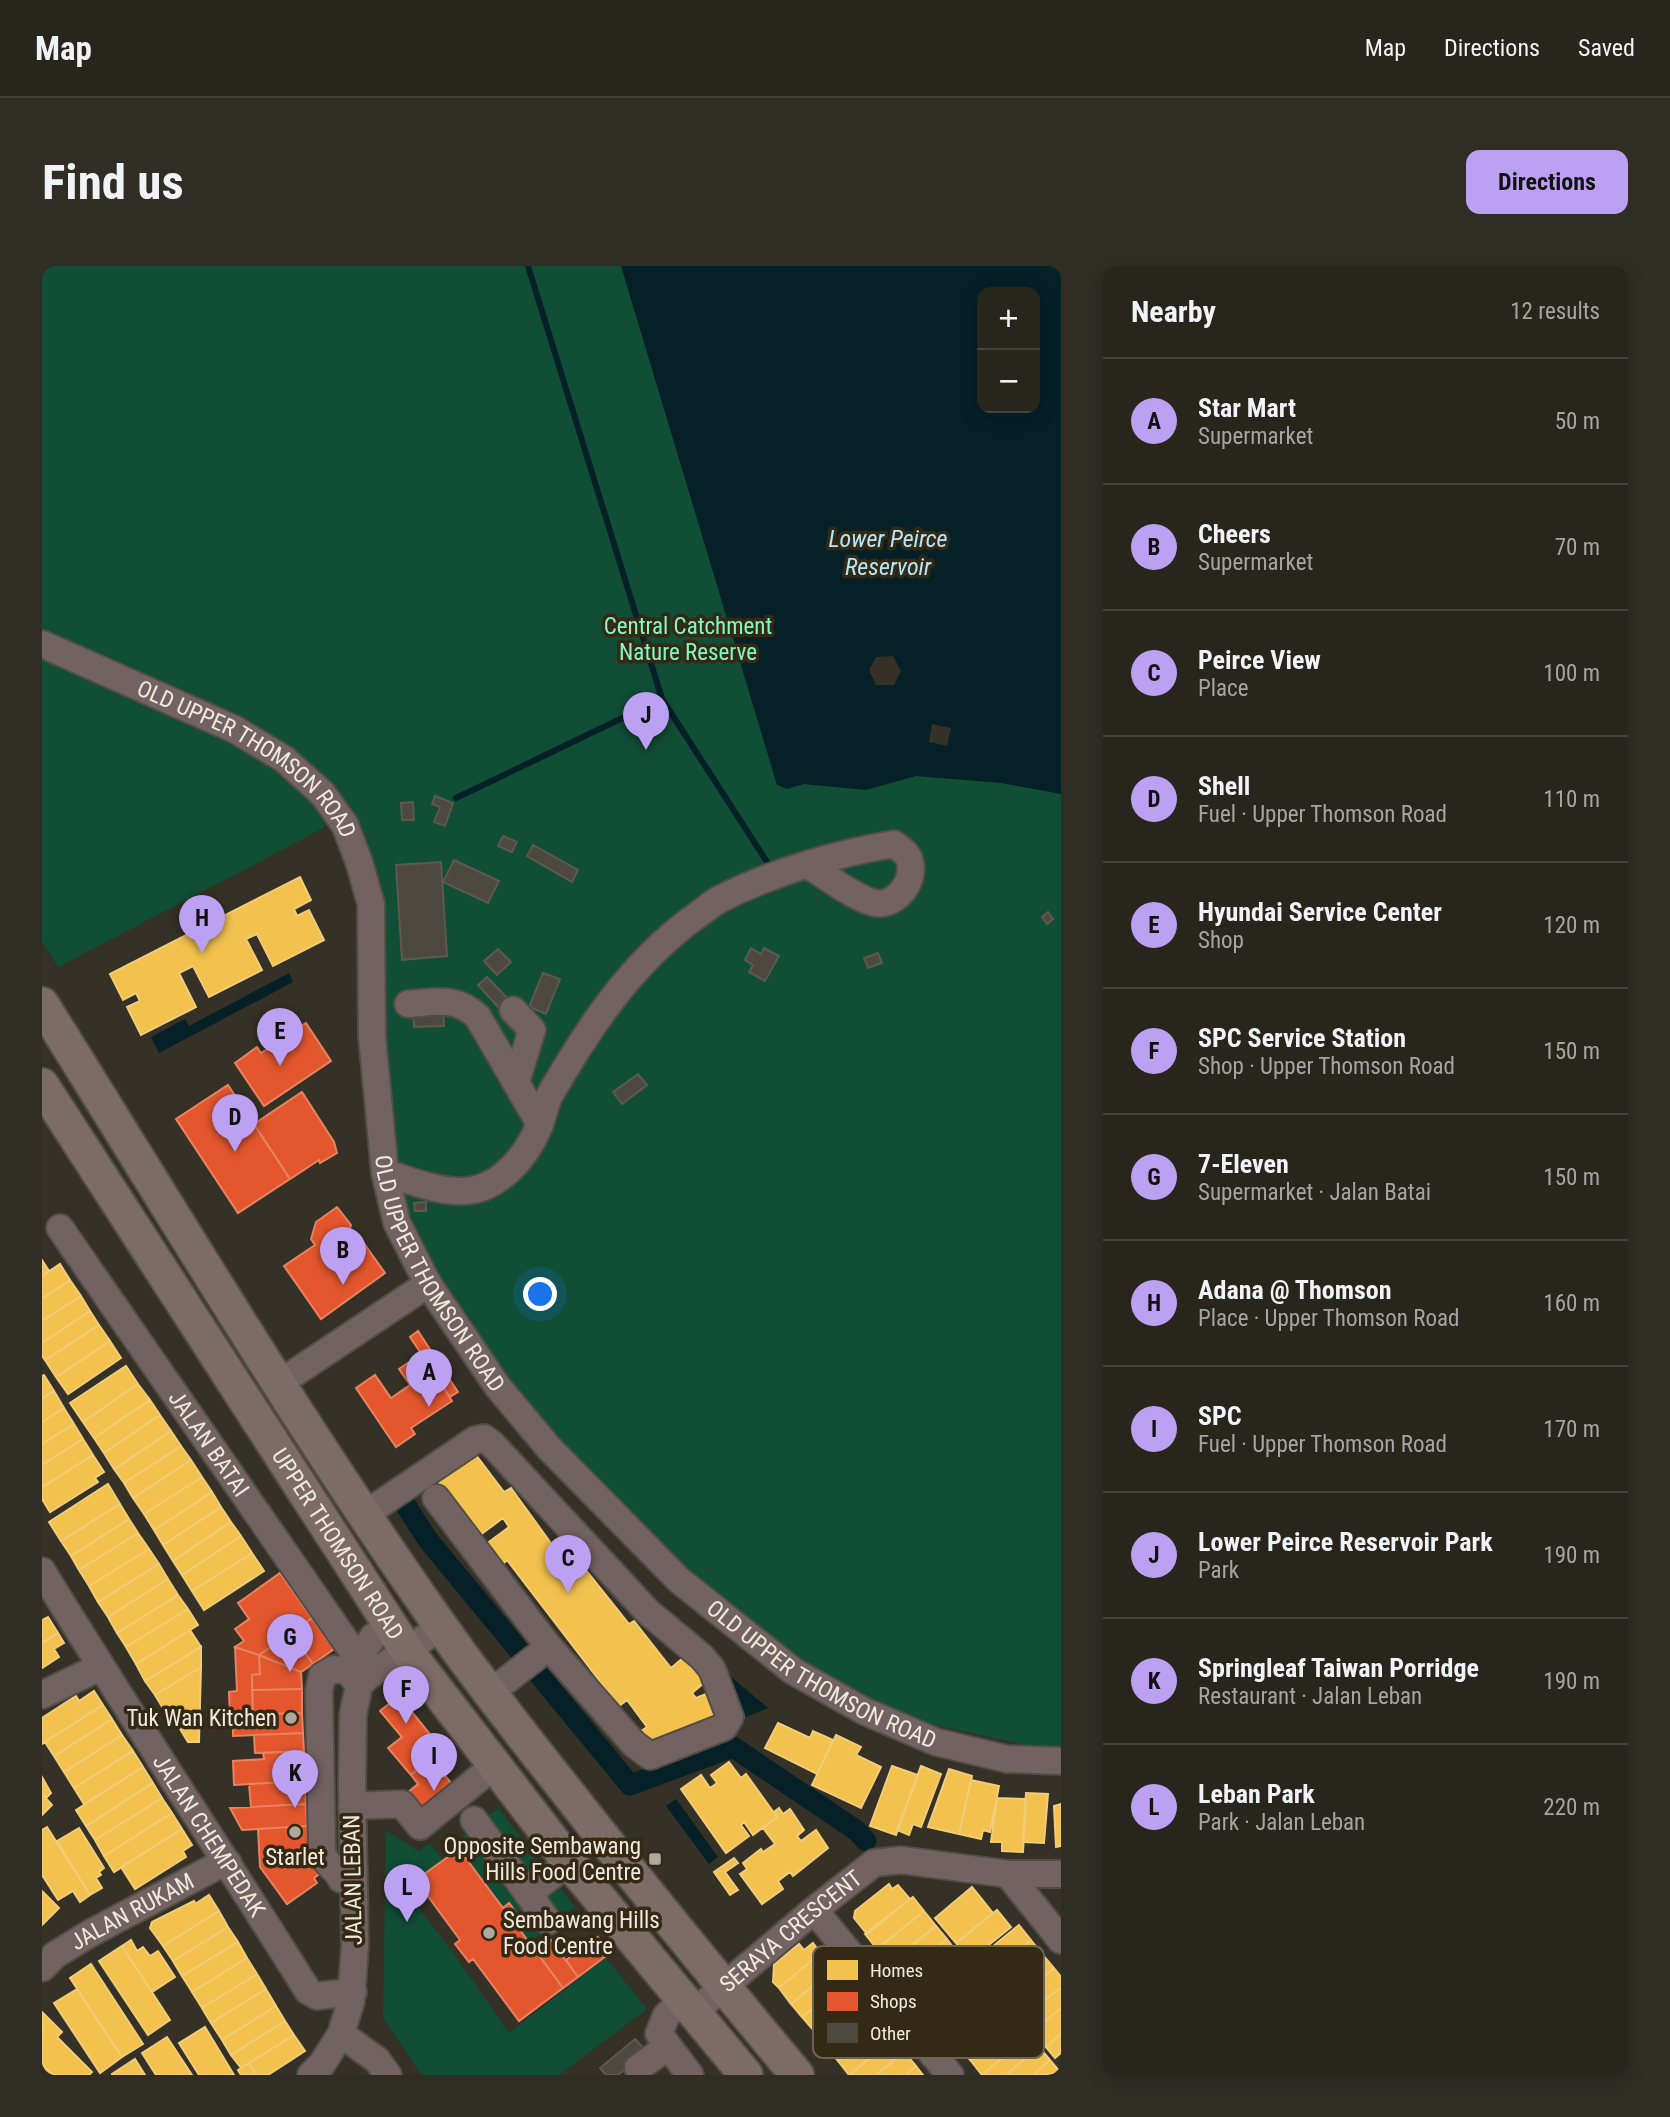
<!DOCTYPE html>
<meta charset="utf-8">
<style>
body{margin:0;font-family:"Roboto Condensed",sans-serif;background:#302d25;color:#f1f3f6}
.controls{position:absolute;right:21px;top:21px;display:grid;overflow:hidden;border-radius:14px;box-shadow:0 4px 18px #0003}
.controls button{width:63px;height:63px;display:grid;place-items:center;padding:0;border:0;border-bottom:2px solid #44423b;background:#28251c;color:#f1f3f6;font:35px sans-serif}
.you{position:absolute;left:499px;top:1029px;width:24px;height:24px;margin:-18px;border:5px solid #fff;border-radius:50%;background:#1a73e8;box-shadow:0 0 0 10px #1a73e833}
.badge{display:grid;place-items:center;width:46px;height:46px;border-radius:50%;background:#bca0f2;color:#111;font-size:23px;font-weight:700}
.pin{position:absolute;translate:-50% -58px;filter:drop-shadow(0 2px 4px #0008)}
.pin::after{content:'';position:absolute;top:37px;width:24px;height:21px;background:inherit;clip-path:polygon(0 0,100% 0,50% 100%)}
.list{margin:0;padding:0;list-style:none}
h2{display:flex;justify-content:space-between;align-items:center;height:91px;margin:0;padding:0 28px;font-size:30px}
h2 small{font-size:23px;font-weight:400;color:#a5a5a3}
.list li{display:grid;grid-template-columns:46px 1fr auto;gap:21px;align-items:center;box-sizing:border-box;height:126px;padding:0 28px;border-top:2px solid #44423b}
.list b{display:block;font-size:26px;white-space:nowrap}
.list p{margin:0;font-size:23px;white-space:nowrap;color:#a5a5a3}
.list em{font-size:23px;font-style:normal;color:#a5a5a3}
.map{position:relative;flex:none;width:1019px;height:1809px;overflow:hidden;border-radius:14px}
header{display:flex;align-items:center;gap:42px;box-sizing:border-box;height:98px;padding:0 35px;background:#28251c;border-bottom:2px solid #44423b}
header strong{font-size:33px}
nav{display:flex;gap:38px;margin-inline-start:auto;font-size:24px}
.intro{display:flex;align-items:center;justify-content:space-between;box-sizing:border-box;height:168px;padding:0 42px}
h1{margin:0;font-size:49px}
.button{padding:18px 32px;border-radius:14px;background:#bca0f2;color:#111;font-size:24px;font-weight:700}
main{display:flex;gap:42px;padding:0 42px}
aside{flex:1;background:#28251c;border-radius:14px;box-shadow:0 4px 18px #0003}
.map>svg:first-child{display:block}
.green{fill:#114e36;fill-rule:evenodd}
.water{fill:#052027;fill-rule:evenodd}
.pier{fill:#363126}
.homes{fill:#f2c14e;stroke:#f1cd79;stroke-width:2}
.shops{fill:#e4572e;stroke:#e88362;stroke-width:2}
.lines{fill:none;stroke-linecap:round;stroke-linejoin:round}
.stream{stroke:#052027;stroke-width:6}
.canal{stroke:#052027;stroke-width:21}
.building{fill:#4e4940;stroke:#5d594f;stroke-width:2}
.minor-casing{stroke:#524e45;stroke-width:30}
.major-casing{stroke:#524e45;stroke-width:37}
.minor{stroke:#726362;stroke-width:26}
.major{stroke:#7d6b68;stroke-width:33}
.poi-dot{fill:#afa99d;stroke:#332915;stroke-width:2.5}
.labels{text-anchor:middle;dominant-baseline:central;stroke-width:7;stroke-linejoin:round;paint-order:stroke}
.park-label{font-size:23px;fill:#80fac2;stroke:#332915}
.street-label{font-size:23px;fill:#f0eadd;stroke:#332915}
.poi-label{font-size:23px;fill:#f0eadd;stroke:#332915;text-anchor:end}
.water-label{font-size:24px;font-style:italic;fill:#b6e7f8;stroke:#332915}
.key{fill:#332915;stroke:#6c6351;stroke-width:2}
.key-label{font-size:19px;fill:#f0eadd}
</style>
<header>
<strong>Map</strong>
<nav><a>Map</a><a>Directions</a><a>Saved</a></nav>
</header>
<div class="intro"><h1>Find us</h1><a class="button">Directions</a></div>
<main>
<div class="map">
<svg width="1019" height="1809" viewBox="0 0 1019 1809">
<rect width="100%" height="100%" fill="#363126"/>
<path class="green" d="M0,0H1019V1480H989L873,1455L731,1381L555,1221L509,1167L456,1098L362,961L321,633L304,588L285,559L283,550L284,560L274,566L16,701L0,676ZM940,26H993V142H940Z
M456,1542L533,1641L486,1677L410,1578Z
M344,1565L377,1585L388,1577L402,1595L363,1624L412,1688L467,1767L564,1692L605,1743L517,1809H380L341,1752Z"/>
<path class="water" d="M579,0H1019V528L959,517L874,510L824,524L762,518L745,523L735,519ZM940,26H993V142H940Z
M247,707L251,716L117,787L109,771L143,753L147,760Z
M688,1410L726,1442L704,1451Z
M634,1533L676,1591L667,1598L624,1540Z"/>
<path class="pier" d="M851,390L859,405L852,419H834L827,404L834,391Z
M890,458L909,462L905,480L887,476Z"/>
<path class="homes" d="M258,611L269,634L252,643L255,650L267,644L282,674L231,700L215,668L204,673L220,704L167,731L151,700L137,707L154,741L99,769L85,741L98,735L94,727L81,734L68,708Z
M0,994L7,1005L0,1010Z
M18,998L28,1014L0,1033V1010Z
M28,1014L39,1030L0,1055V1033Z
M39,1030L48,1045L0,1077V1055Z
M48,1045L57,1059L3,1094L0,1090V1077Z
M57,1059L68,1075L14,1111L3,1094Z
M68,1075L79,1092L26,1128L14,1111Z
M84,1100L96,1118L41,1156L28,1137Z
M2,1109L12,1125L0,1133V1110Z
M96,1118L108,1134L52,1172L41,1156Z
M12,1125L22,1142L0,1156V1133Z
M108,1134L118,1149L62,1187L52,1172Z
M22,1142L32,1158L0,1178V1156Z
M118,1149L129,1165L72,1203L62,1187Z
M32,1158L41,1173L0,1199V1178Z
M129,1165L139,1180L82,1217L72,1203Z
M41,1173L51,1189L0,1221V1199Z
M139,1180L149,1194L91,1232L82,1217Z
M428,1181L462,1226L469,1222L511,1280L520,1274L587,1358L592,1355L629,1402L647,1387L668,1412L650,1427L654,1432L674,1424L684,1453L612,1482L599,1465L605,1461L585,1434L577,1440L465,1294L460,1299L443,1279L467,1261L461,1252L438,1269L391,1209Z
M51,1189L62,1206L53,1212L56,1216L8,1246L0,1233V1221Z
M149,1194L160,1211L102,1248L91,1232Z
M160,1211L170,1226L112,1264L102,1248Z
M66,1218L78,1238L19,1275L7,1256Z
M170,1226L179,1241L121,1279L112,1264Z
M78,1238L87,1253L29,1290L19,1275Z
M179,1241L189,1256L131,1295L121,1279Z
M87,1253L96,1267L37,1304L29,1290Z
M189,1256L199,1270L140,1309L131,1295Z
M96,1267L107,1283L47,1320L37,1304Z
M199,1270L210,1287L150,1325L140,1309Z
M107,1283L117,1298L56,1336L47,1320Z
M210,1287L222,1305L162,1344L150,1325Z
M117,1298L126,1313L66,1351L56,1336Z
M126,1313L136,1329L75,1367L66,1351Z
M136,1329L146,1343L84,1381L75,1367Z
M146,1343L156,1359L94,1398L84,1381Z
M6,1351L16,1367L0,1377V1354Z
M148,1364L159,1381L103,1415L94,1398Z
M16,1367L22,1377L12,1383L17,1391L0,1402V1377Z
M159,1381V1401L113,1429L103,1415Z
M159,1401L157,1476H146L130,1450L127,1452L113,1429Z
M52,1425L61,1439L0,1478V1452L34,1430L37,1435Z
M61,1439L70,1453L12,1490L3,1476Z
M70,1453L80,1469L22,1506L12,1490Z
M736,1457L768,1472L771,1465L791,1474L775,1508L723,1482Z
M80,1469L91,1485L32,1522L22,1506Z
M794,1469L819,1481L814,1489L839,1501L819,1542L770,1519Z
M91,1485L101,1501L42,1538L32,1522Z
M687,1496L699,1512L704,1508L735,1551L711,1569L702,1556L699,1559L707,1570L684,1587L639,1523L659,1509L668,1522L675,1517L669,1509Z
M850,1500L876,1509L854,1569L828,1560Z
M879,1500L899,1508L879,1561L871,1558L867,1569L855,1564Z
M101,1501L111,1517L44,1560L34,1544Z
M907,1503L930,1510L917,1568L886,1561Z
M0,1511L9,1527L4,1532L0,1528Z
M929,1514L957,1520L948,1566L941,1564L939,1573L917,1568Z
M111,1517L120,1532L53,1574L44,1560Z
M984,1527L1006,1528L1002,1577L981,1576Z
M0,1528L10,1539L0,1549Z
M120,1532L130,1547L62,1590L53,1574Z
M955,1532L984,1533L981,1586L960,1585V1576H949Z
M1019,1538V1580L1014,1581L1012,1540Z
M737,1542L741,1548L748,1543L762,1564L755,1570L759,1575L774,1564L786,1582L751,1610L748,1606L736,1615L741,1623L720,1638L698,1608L705,1603L701,1597L719,1583L721,1586L733,1578L721,1562L735,1551L732,1546Z
M130,1547L140,1563L72,1606L62,1590Z
M5,1561L48,1629L38,1636L31,1625L16,1634L0,1609V1564Z
M37,1562L62,1602L57,1606L59,1609L54,1612L60,1622L48,1629L15,1575Z
M140,1563L150,1579L141,1585L144,1591L93,1623L79,1601Z
M692,1592L696,1597L683,1606L696,1624L688,1629L672,1606Z
M847,1618L850,1623L856,1619L868,1633L825,1668L812,1652L813,1645Z
M930,1621L951,1647L914,1677L893,1652Z
M0,1625L17,1642L0,1659Z
M167,1629L177,1645L121,1680L108,1662L110,1656L152,1635L153,1638Z
M871,1631L882,1645L835,1683L823,1668Z
M955,1644L969,1661L928,1694L914,1677Z
M177,1645L186,1661L131,1695L121,1680Z
M882,1645L894,1660L847,1698L835,1683Z
M977,1659L989,1674L945,1710L933,1695Z
M894,1660L905,1673L858,1711L847,1698Z
M186,1661L196,1676L140,1710L131,1695Z
M905,1673L917,1689L870,1726L858,1711Z
M89,1674L95,1685L101,1681L108,1690L116,1685L133,1711L110,1726L80,1680Z
M989,1674L1000,1688L956,1723L945,1710Z
M196,1676L205,1692L150,1726L140,1710Z
M771,1677L779,1687L737,1722L731,1716L732,1698L757,1678L762,1684Z
M80,1680L128,1754L106,1769L57,1695Z
M779,1687L792,1703L749,1738L737,1722Z
M1000,1688L1012,1702L968,1738L956,1723Z
M205,1692L215,1708L160,1742L150,1726Z
M49,1698L101,1778L80,1791L28,1712Z
M1012,1702L1019,1711V1721L980,1752L968,1738Z
M792,1703L804,1716L760,1751L749,1738Z
M215,1708L224,1723L169,1757L160,1742Z
M804,1716L816,1731L773,1766L760,1751Z
M1019,1721V1742L991,1766L980,1752Z
M35,1723L80,1791L58,1807L12,1737Z
M224,1723L234,1740L180,1774L169,1757Z
M234,1740L243,1755L189,1789L180,1774Z
M965,1742L977,1755L929,1795L918,1782Z
M1019,1742V1768L1004,1781L991,1766Z
M828,1745L839,1759L796,1795L785,1781Z
M1,1747L20,1766L15,1771L50,1806L47,1809H11L0,1798Z
M243,1755L252,1769L199,1802L189,1789Z
M977,1755L987,1770L940,1809L929,1795Z
M839,1759L851,1773L807,1809L796,1795Z
M163,1761L192,1809H157L137,1777Z
M1019,1768V1787L1013,1792L1004,1781Z
M252,1769L263,1785L226,1809H215L207,1797Z
M987,1770L997,1781L964,1809H940Z
M125,1771L150,1809H114L100,1787Z
M851,1773L862,1786L834,1809H807Z
M997,1781L1008,1794L991,1809H964Z
M862,1786L874,1800L864,1809H834Z
M93,1793L103,1809H70V1808Z
M1008,1794L1019,1807L991,1809Z
M207,1797L215,1809H199L196,1804Z
M0,1798L11,1809H0Z
M874,1800L881,1809H864Z"/>
<path class="shops" d="M264,757L289,795L222,840L193,797L215,781L219,787Z
M186,819L248,913L196,947L134,853Z
M260,826L292,876L295,887L278,897L277,894L248,913L212,858Z
M295,941L309,959L304,977L321,976L343,1007L279,1053L242,1000L273,979L269,973L274,956Z
M376,1065L416,1126L408,1131L368,1071Z
M379,1088L410,1135L369,1162L373,1168L354,1181L314,1122L333,1109L349,1132L368,1119L357,1103Z
M238,1307L270,1352L261,1359L255,1351L228,1370L233,1378L217,1389L193,1381L202,1375L193,1363L207,1353L196,1337Z
M255,1351L261,1359L270,1352L292,1383L271,1398L243,1359Z
M243,1359L271,1398L259,1406L217,1389L233,1378L228,1370Z
M193,1381L217,1389L218,1408L210,1409L211,1448L188,1449L187,1426L195,1425Z
M217,1389L259,1406L260,1423L210,1424V1409L218,1408Z
M260,1423V1447L211,1448L210,1424Z
M357,1430L400,1483L369,1509L346,1482L360,1471L338,1445Z
M260,1447L261,1467L191,1470V1449Z
M261,1467L262,1485L213,1487L212,1469Z
M262,1485L263,1515L192,1519L191,1495L222,1493L221,1487Z
M389,1492L421,1532L372,1571L348,1541L376,1518L369,1509Z
M263,1515L264,1538L209,1541L207,1518Z
M264,1538L265,1560L216,1563L200,1564L188,1542Z
M265,1560L267,1589L280,1606L272,1612L275,1617L245,1638L218,1601L216,1563Z
M417,1583L461,1642L467,1637L481,1656L475,1660L521,1722L477,1755L431,1693L427,1696L413,1678L418,1674L374,1614Z
M556,1671L568,1687L536,1711L524,1694Z
M509,1674L536,1711L521,1722L494,1685Z"/>
<g class="lines">
<path class="stream" d="M620,433L727,599
M414,532L620,433L486,0"/>
<path class="canal" d="M359,1232L386,1274L480,1388
M494,1405L588,1519L691,1481L815,1565L824,1575"/>
</g>
<path class="building" d="M393,530L411,537L403,560L392,556L398,541L390,538Z
M371,536L372,554H360L359,537Z
M461,570L475,576L470,586L456,580Z
M491,579L536,604L530,616L485,590Z
M412,594L457,615L446,637L401,616Z
M399,596L405,690L360,694L354,599Z
M1006,646L1011,653L1005,658L1000,651Z
M709,682L719,688L722,682L737,690L723,715L707,706L711,699L703,694Z
M456,683L469,696L455,709L442,695Z
M836,687L840,697L826,702L822,692Z
M501,707L518,713L504,748L487,741Z
M445,711L467,734L458,743L436,719Z
M401,742L402,760L372,761L371,744Z
M596,808L605,819L580,838L571,826Z
M384,936V945H373L372,937Z
M593,1773L605,1786L576,1809H564L558,1802Z"/>
<g class="lines">
<defs>
<g id="minor">
<path id="s1" d="M0,378L192,463L242,493L280,527L303,559L317,596L329,638L330,770L343,907L355,957L386,1018L456,1121L507,1182L637,1314L751,1405L822,1445L894,1476L965,1493L1019,1495"/>
<path d="M366,738C394,736 415,730 436,751L498,858"/>
<path d="M471,744L490,764L474,816"/>
<path d="M343,907C375,916 414,935 446,919C469,908 488,883 497,860C502,848 503,836 510,825C548,760 589,698 650,653C660,646 670,637 680,632C732,606 796,587 852,578C857,582 865,587 867,593C875,613 855,641 833,637C816,634 782,609 766,599"/>
<path id="s2" d="M18,962L316,1393L325,1411"/>
<path d="M236,1118L386,1018"/>
<path d="M322,1249L433,1174L442,1172L450,1178L606,1346L660,1391L670,1403L688,1451L682,1461L608,1490L592,1478L507,1381L394,1232"/>
<path id="s3" d="M0,1305C86,1446 178,1584 266,1725L275,1730L311,1726"/>
<path d="M316,1393L331,1371L349,1359"/>
<path d="M448,1427L507,1381"/>
<path d="M0,1429L58,1401"/>
<path d="M310,1540L360,1538L378,1560L452,1500"/>
<path d="M432,1554L506,1655"/>
<path d="M966,1608L1019,1674"/>
<path d="M312,1613H299C294,1601 283,1599 280,1586L277,1425L280,1410L292,1403L306,1405L317,1419"/>
<path d="M486,1628L527,1596"/>
<path d="M772,1644L908,1809"/>
<path id="s4" d="M0,1702L13,1689L47,1668L173,1601L186,1597"/>
<path d="M641,1735L624,1750L617,1768L648,1809"/>
<path id="s5" d="M652,1746L772,1644L832,1597L859,1594L966,1608H1019"/>
<path d="M299,1768L335,1794L346,1809"/>
<path d="M596,1802L625,1781"/>
<path d="M269,1809L280,1798L299,1768L309,1735L313,1679L310,1518L311,1449L317,1419L325,1411L399,1361"/>
</g>
<g id="major">
<path d="M0,738C134,952 263,1170 410,1376C446,1426 484,1474 522,1522C598,1619 676,1714 755,1809"/>
<path id="s6" d="M0,819L365,1385L527,1596L704,1809"/>
</g>
</defs>
<use href="#minor" class="minor-casing"/>
<use href="#major" class="major-casing"/>
<use href="#minor" class="minor"/>
<use href="#major" class="major"/>
</g>
<g class="poi-dot">
<circle cx="249" cy="1452" r="7"/>
<circle cx="253" cy="1566" r="7"/>
<rect x="606" y="1586" width="14" height="14" rx="3.5"/>
<circle cx="447" cy="1667" r="7"/>
</g>
<g class="labels">
<g class="park-label">
<text x="646" y="360">Central Catchment<tspan x="646" dy="26">Nature Reserve</tspan></text>
</g>
<g class="street-label">
<text stroke="none"><textPath href="#s1" startOffset="238">OLD UPPER THOMSON ROAD</textPath></text>
<text stroke="none"><textPath href="#s1" startOffset="826">OLD UPPER THOMSON ROAD</textPath></text>
<text stroke="none"><textPath href="#s2" startOffset="262">JALAN BATAI</textPath></text>
<text stroke="none"><textPath href="#s6" startOffset="546">UPPER THOMSON ROAD</textPath></text>
<text stroke="none"><textPath href="#s1" startOffset="1393">OLD UPPER THOMSON ROAD</textPath></text>
<text stroke="none"><textPath href="#s3" startOffset="313">JALAN CHEMPEDAK</textPath></text>
<text transform="translate(311 1614) rotate(-91)">JALAN LEBAN</text>
<text stroke="none"><textPath href="#s4" startOffset="107">JALAN RUKAM</textPath></text>
<text stroke="none"><textPath href="#s5" startOffset="126">SERAYA CRESCENT</textPath></text>
</g>
<g class="poi-label">
<text x="235" y="1452">Tuk Wan Kitchen</text>
<text x="599" y="1580">Opposite Sembawang<tspan x="599" dy="26">Hills Food Centre</tspan></text>
<text x="253" y="1591" text-anchor="middle">Starlet</text>
<text x="461" y="1654" text-anchor="start">Sembawang Hills<tspan x="461" dy="26">Food Centre</tspan></text>
</g>
<g class="water-label">
<text x="846" y="273">Lower Peirce<tspan x="846" dy="28">Reservoir</tspan></text>
</g>
</g>
<rect x="771" y="1680" width="231" height="112" rx="10" class="key"/>
<rect x="785" y="1694" width="31" height="20" fill="#f2c14e"/>
<rect x="785" y="1726" width="31" height="19" fill="#e4572e"/>
<rect x="785" y="1757" width="31" height="20" fill="#4e4940"/>
<g class="key-label">
<text x="828" y="1711">Homes</text>
<text x="828" y="1742">Shops</text>
<text x="828" y="1774">Other</text>
</g>
</svg>
<div class="controls">
<button>+</button>
<button>−</button>
</div>
<div class="you"></div>
<div class="pin badge" style="left:387px;top:1141px">A</div>
<div class="pin badge" style="left:301px;top:1019px">B</div>
<div class="pin badge" style="left:526px;top:1327px">C</div>
<div class="pin badge" style="left:193px;top:886px">D</div>
<div class="pin badge" style="left:238px;top:800px">E</div>
<div class="pin badge" style="left:364px;top:1458px">F</div>
<div class="pin badge" style="left:248px;top:1406px">G</div>
<div class="pin badge" style="left:160px;top:687px">H</div>
<div class="pin badge" style="left:392px;top:1525px">I</div>
<div class="pin badge" style="left:604px;top:484px">J</div>
<div class="pin badge" style="left:253px;top:1542px">K</div>
<div class="pin badge" style="left:365px;top:1656px">L</div>
</div>
<aside>
<h2>Nearby<small>12 results</small></h2>
<ul class="list">
<li><span class="badge">A</span><div><b>Star Mart</b><p>Supermarket</p></div><em>50 m</em></li>
<li><span class="badge">B</span><div><b>Cheers</b><p>Supermarket</p></div><em>70 m</em></li>
<li><span class="badge">C</span><div><b>Peirce View</b><p>Place</p></div><em>100 m</em></li>
<li><span class="badge">D</span><div><b>Shell</b><p>Fuel · Upper Thomson Road</p></div><em>110 m</em></li>
<li><span class="badge">E</span><div><b>Hyundai Service Center</b><p>Shop</p></div><em>120 m</em></li>
<li><span class="badge">F</span><div><b>SPC Service Station</b><p>Shop · Upper Thomson Road</p></div><em>150 m</em></li>
<li><span class="badge">G</span><div><b>7-Eleven</b><p>Supermarket · Jalan Batai</p></div><em>150 m</em></li>
<li><span class="badge">H</span><div><b>Adana @ Thomson</b><p>Place · Upper Thomson Road</p></div><em>160 m</em></li>
<li><span class="badge">I</span><div><b>SPC</b><p>Fuel · Upper Thomson Road</p></div><em>170 m</em></li>
<li><span class="badge">J</span><div><b>Lower Peirce Reservoir Park</b><p>Park</p></div><em>190 m</em></li>
<li><span class="badge">K</span><div><b>Springleaf Taiwan Porridge</b><p>Restaurant · Jalan Leban</p></div><em>190 m</em></li>
<li><span class="badge">L</span><div><b>Leban Park</b><p>Park · Jalan Leban</p></div><em>220 m</em></li>
</ul>
</aside>
</main>
